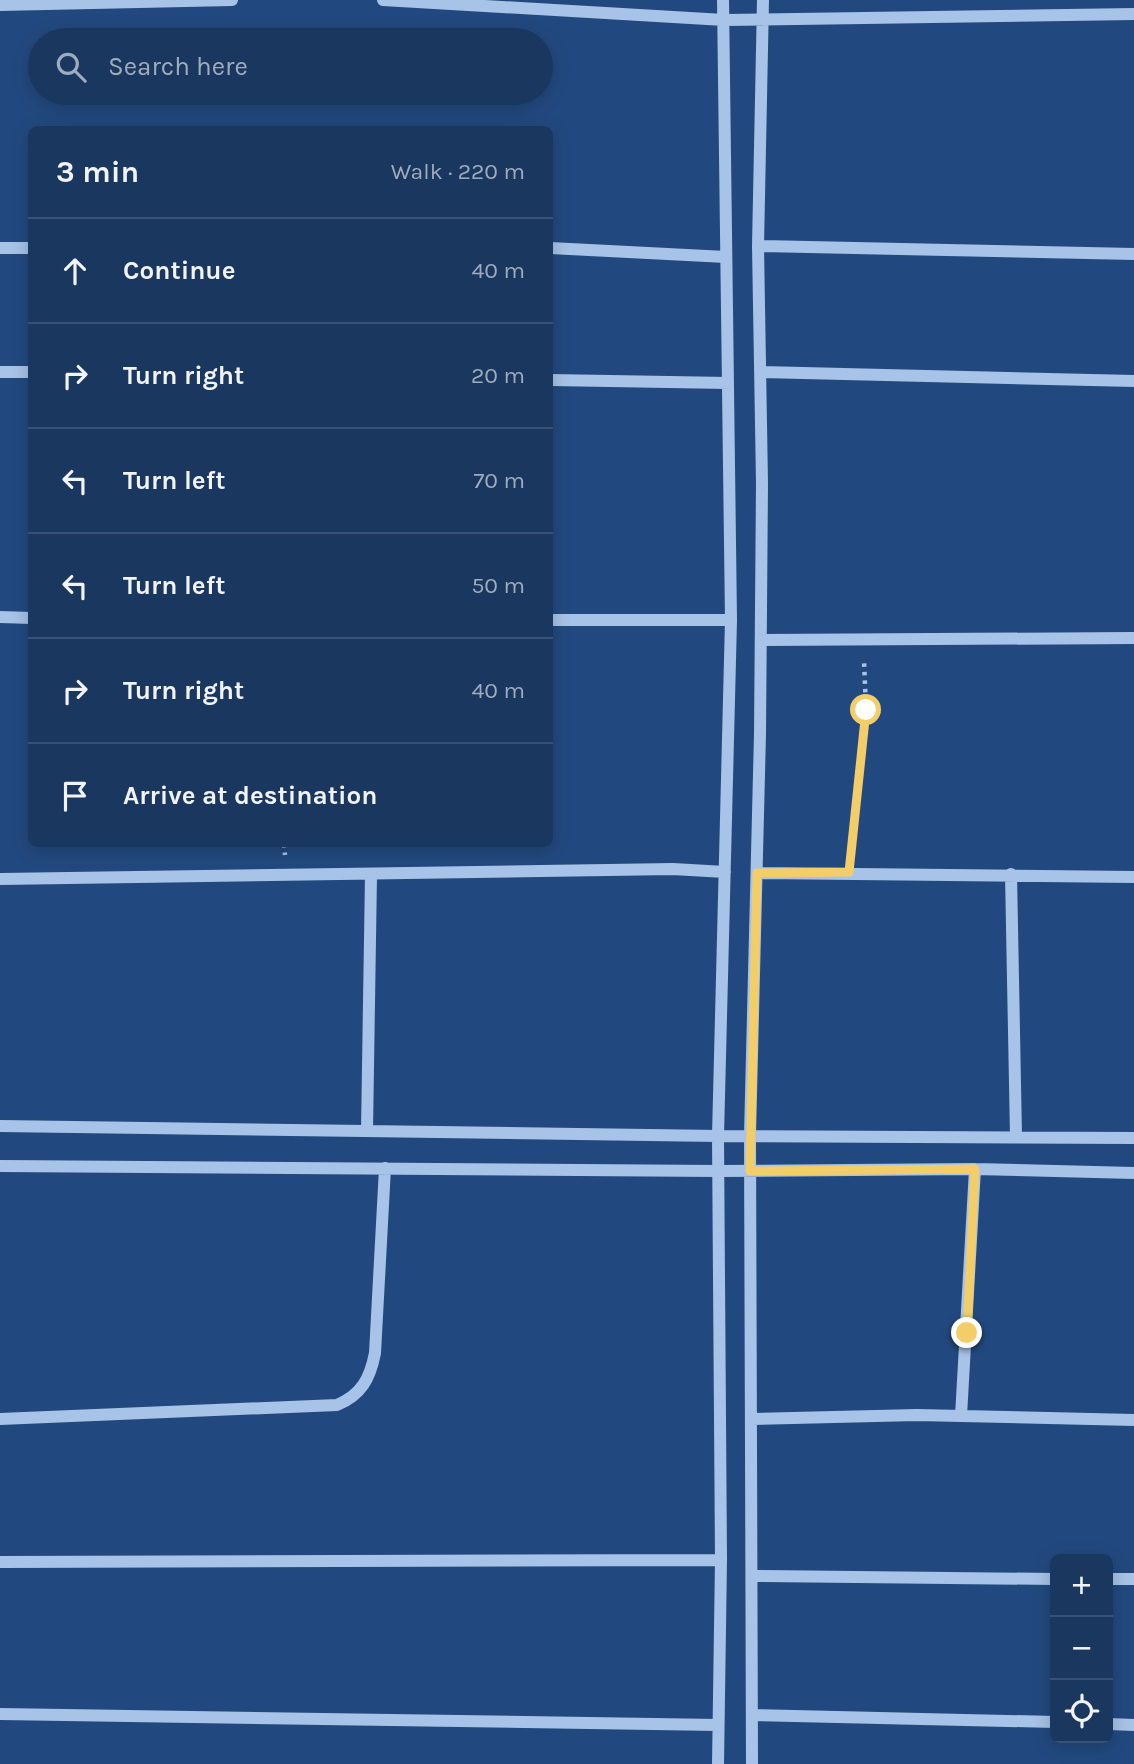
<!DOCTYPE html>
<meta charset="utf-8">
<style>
body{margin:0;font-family:Karla,sans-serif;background:#233f65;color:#f1f3f6}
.controls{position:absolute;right:21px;bottom:21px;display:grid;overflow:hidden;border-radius:10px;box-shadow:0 4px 18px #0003}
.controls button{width:63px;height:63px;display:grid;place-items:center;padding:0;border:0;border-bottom:2px solid #385174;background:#1a375f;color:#f1f3f6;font:35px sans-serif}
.stop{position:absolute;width:21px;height:21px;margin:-16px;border:5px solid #f3cd68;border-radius:50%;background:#fff}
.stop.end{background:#f3cd68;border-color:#fff;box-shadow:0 2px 7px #0008}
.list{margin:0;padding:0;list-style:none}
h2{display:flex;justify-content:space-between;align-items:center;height:91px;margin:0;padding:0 28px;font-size:30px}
h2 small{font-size:23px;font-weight:400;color:#9facbd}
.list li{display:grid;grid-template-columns:46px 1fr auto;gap:21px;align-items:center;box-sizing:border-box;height:105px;padding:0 28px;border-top:2px solid #385174}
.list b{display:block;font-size:26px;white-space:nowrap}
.list em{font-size:23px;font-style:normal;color:#9facbd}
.icon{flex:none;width:38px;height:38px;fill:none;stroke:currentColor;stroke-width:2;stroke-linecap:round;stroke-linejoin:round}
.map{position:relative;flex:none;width:1134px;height:1764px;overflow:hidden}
.search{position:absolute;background:#1a375f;box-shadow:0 4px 18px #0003;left:28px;top:28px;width:525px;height:77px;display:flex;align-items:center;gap:18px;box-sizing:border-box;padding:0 24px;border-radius:38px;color:#9facbd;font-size:26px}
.panel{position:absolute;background:#1a375f;box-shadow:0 4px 18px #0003;left:28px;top:126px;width:525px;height:721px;border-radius:10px}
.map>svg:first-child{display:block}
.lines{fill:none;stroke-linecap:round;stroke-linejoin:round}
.path{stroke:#a7c3e7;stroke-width:4.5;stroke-dasharray:3.5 5;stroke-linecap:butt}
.minor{stroke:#a7c3e7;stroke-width:12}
.route{stroke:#f3cd68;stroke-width:9}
</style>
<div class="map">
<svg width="1134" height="1764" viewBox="0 0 1134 1764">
<rect width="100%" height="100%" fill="#22497f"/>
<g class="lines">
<path class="path" d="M284,844L285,855
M851,853L866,710L864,660"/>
<path class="minor" d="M383,0L724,20L1134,14
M0,5L232,0
M758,246L1134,254
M0,248H32
M550,248L726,257
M0,372H32
M760,372L1134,381
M550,380L728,383
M0,617L32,618
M550,620H731
M761,640L1134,638
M757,873L1134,877
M1011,874L1016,1136
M0,879L673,869L725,872
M0,1126L718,1136L1134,1138
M367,1131L371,875
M0,1166L718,1171L975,1169L1134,1173
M961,1416L975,1169
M0,1419L337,1405C361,1395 370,1379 375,1353L385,1168
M751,1419L917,1415L1134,1420
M0,1562L721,1560
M753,1576L1055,1579
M1108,1579H1134
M0,1714L718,1725
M753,1715L1055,1722
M1108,1724L1134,1725
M718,1764L721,1560L718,1136L731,620L723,0
M752,1764L750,1135L760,734L762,483L758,246L763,0"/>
</g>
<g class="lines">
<path class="route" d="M866,710L849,872L757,873L750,1171L975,1169L967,1333"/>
</g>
</svg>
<div class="controls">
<button>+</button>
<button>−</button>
<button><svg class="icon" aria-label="locate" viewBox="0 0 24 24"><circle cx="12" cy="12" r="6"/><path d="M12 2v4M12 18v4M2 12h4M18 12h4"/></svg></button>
</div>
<div class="stop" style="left:866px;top:710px"></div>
<div class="stop end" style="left:967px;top:1333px"></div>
<div class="search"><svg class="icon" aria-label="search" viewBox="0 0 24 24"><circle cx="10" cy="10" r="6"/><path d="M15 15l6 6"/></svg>Search here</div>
<section class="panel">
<h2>3 min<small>Walk · 220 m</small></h2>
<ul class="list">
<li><svg class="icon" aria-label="ahead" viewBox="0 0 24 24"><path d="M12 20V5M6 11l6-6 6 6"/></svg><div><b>Continue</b></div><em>40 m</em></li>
<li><svg class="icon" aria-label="right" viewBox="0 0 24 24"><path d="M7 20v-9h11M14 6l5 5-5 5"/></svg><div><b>Turn right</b></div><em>20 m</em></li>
<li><svg class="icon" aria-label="left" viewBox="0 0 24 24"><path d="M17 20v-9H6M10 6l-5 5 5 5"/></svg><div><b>Turn left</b></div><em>70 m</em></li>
<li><svg class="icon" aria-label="left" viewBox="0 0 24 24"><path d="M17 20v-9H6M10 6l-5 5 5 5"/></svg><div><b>Turn left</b></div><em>50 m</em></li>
<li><svg class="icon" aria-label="right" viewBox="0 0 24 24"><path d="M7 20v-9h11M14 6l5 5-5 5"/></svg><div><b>Turn right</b></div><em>40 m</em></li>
<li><svg class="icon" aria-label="arrive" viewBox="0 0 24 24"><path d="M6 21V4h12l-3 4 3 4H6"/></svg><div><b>Arrive at destination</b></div></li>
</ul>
</section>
</div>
